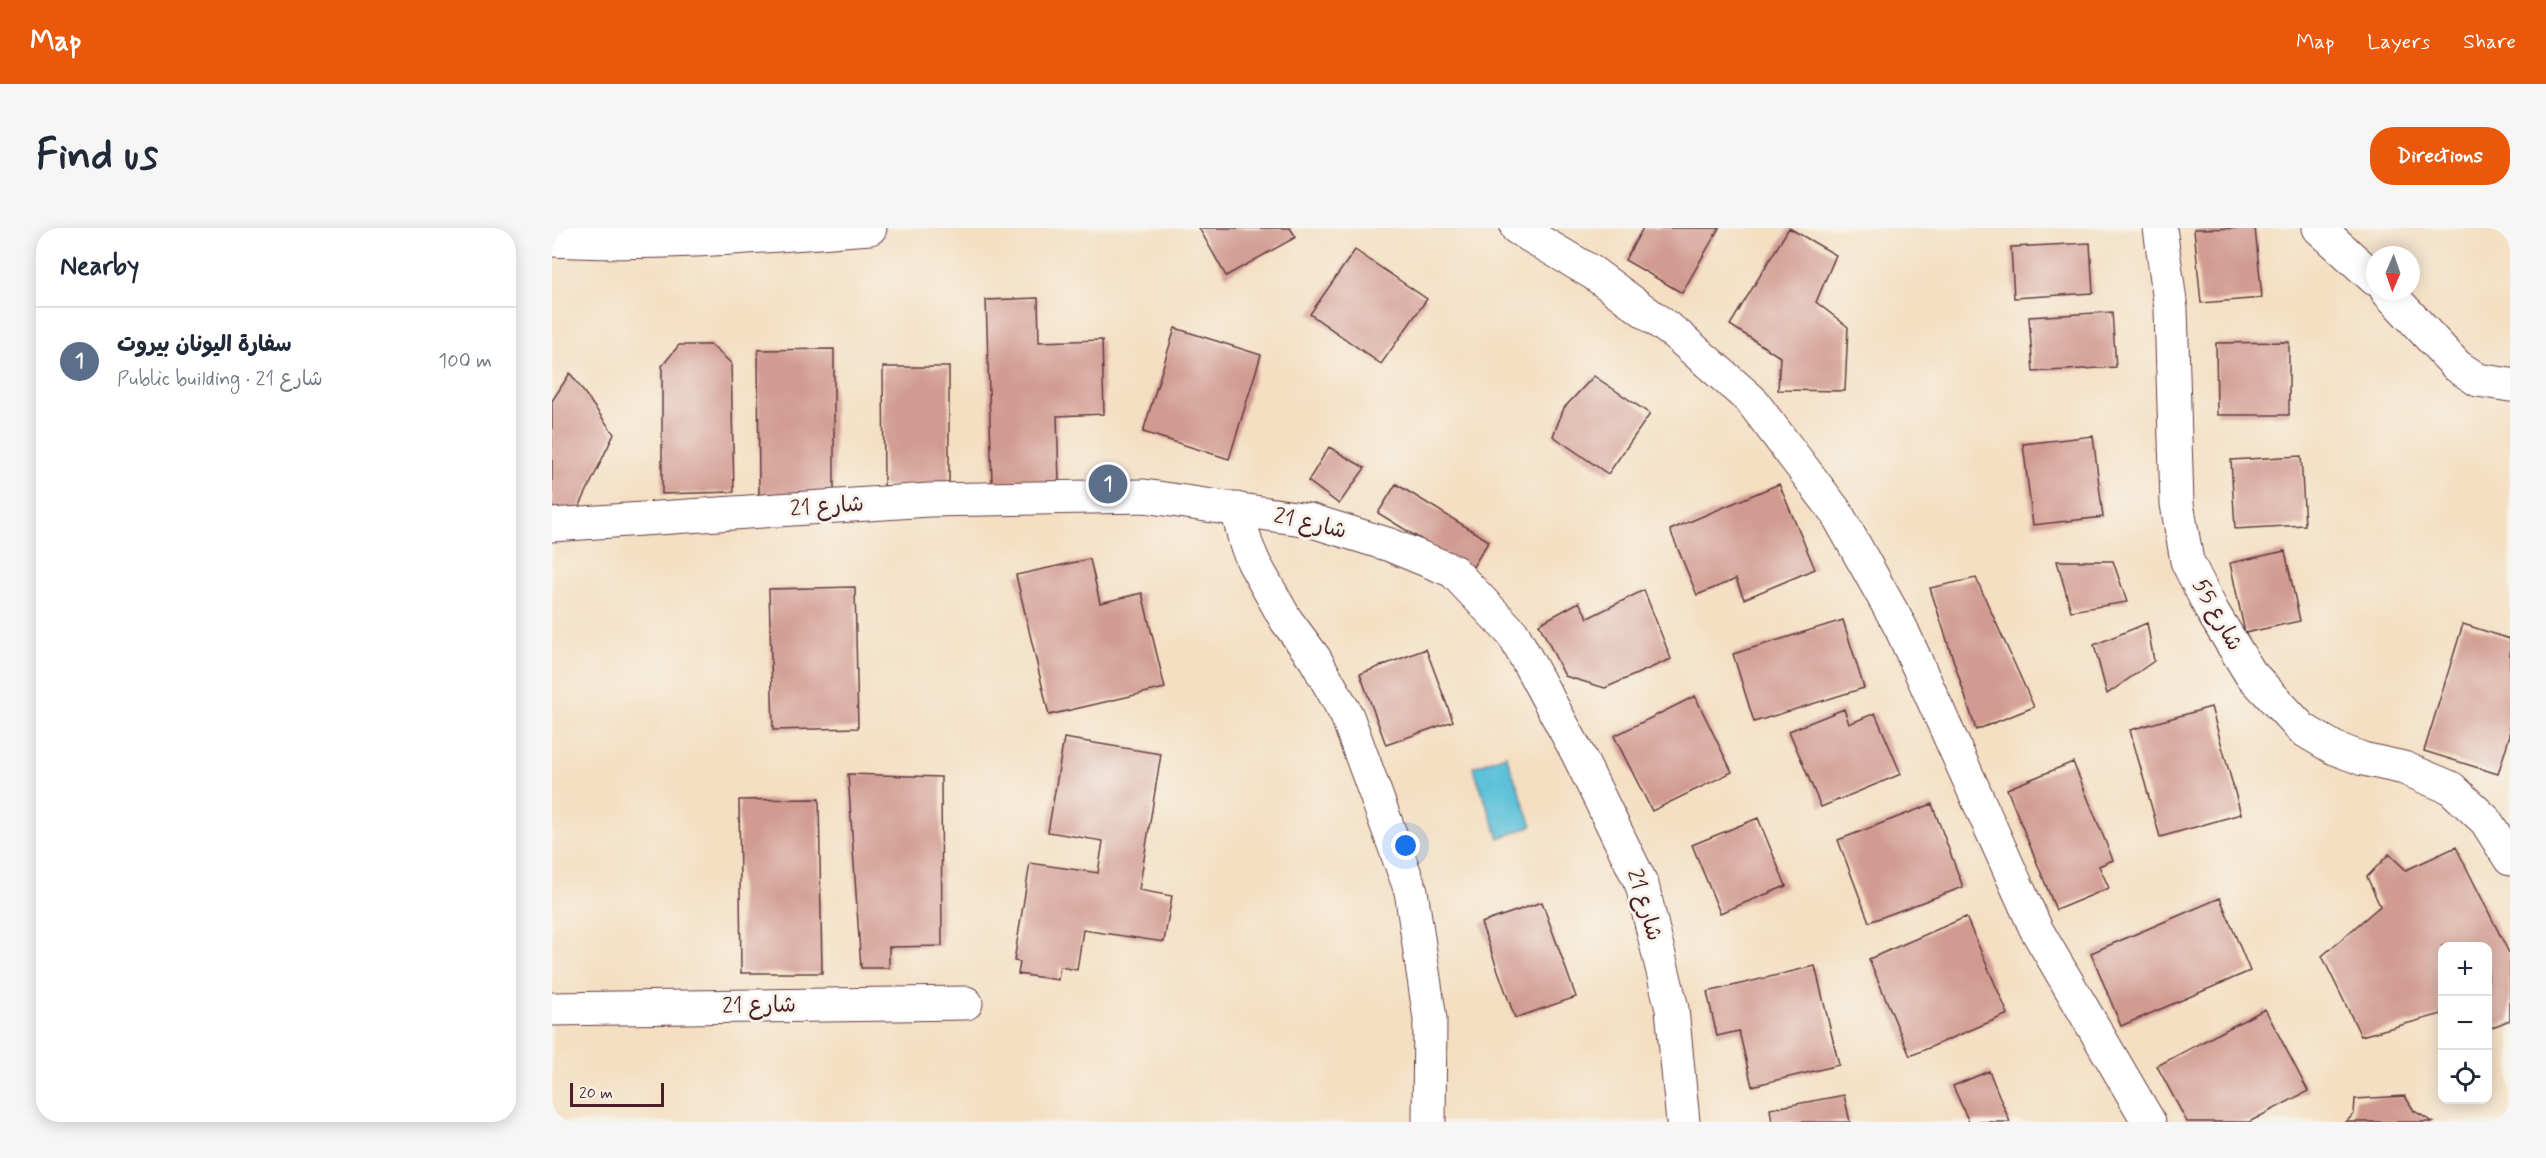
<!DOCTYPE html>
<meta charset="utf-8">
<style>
body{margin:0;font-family:Mynerve,"Playpen Sans Arabic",sans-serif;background:#f6f6f7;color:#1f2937}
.controls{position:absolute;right:18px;bottom:18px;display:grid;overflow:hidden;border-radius:12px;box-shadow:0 3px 15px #0003}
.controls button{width:54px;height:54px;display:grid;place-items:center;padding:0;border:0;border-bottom:2px solid #e0e1e3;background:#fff;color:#1f2937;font:30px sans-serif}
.compass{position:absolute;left:1814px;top:18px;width:54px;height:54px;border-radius:50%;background:#fff;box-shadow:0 3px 15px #0003;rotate:182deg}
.scale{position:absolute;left:18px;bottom:15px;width:94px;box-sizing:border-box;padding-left:6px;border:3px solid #4a1f2b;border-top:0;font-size:16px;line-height:21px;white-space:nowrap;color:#4a1f2b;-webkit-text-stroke:4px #f7f3e8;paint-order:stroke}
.you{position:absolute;left:854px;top:618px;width:21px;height:21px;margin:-15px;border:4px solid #fff;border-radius:50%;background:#1a73e8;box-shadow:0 0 0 9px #1a73e833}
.badge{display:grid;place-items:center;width:39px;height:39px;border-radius:50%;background:#ea580c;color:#fff;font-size:20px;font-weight:700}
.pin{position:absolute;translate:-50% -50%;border:3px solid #fff;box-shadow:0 2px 6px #0006}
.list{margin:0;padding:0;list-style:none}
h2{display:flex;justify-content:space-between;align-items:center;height:78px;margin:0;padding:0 24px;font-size:26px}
h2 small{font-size:20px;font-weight:400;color:#747a83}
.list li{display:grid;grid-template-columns:39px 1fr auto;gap:18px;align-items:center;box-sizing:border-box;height:108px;padding:0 24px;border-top:2px solid #e0e1e3}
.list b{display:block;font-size:22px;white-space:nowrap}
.list p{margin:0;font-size:20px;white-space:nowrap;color:#747a83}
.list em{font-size:20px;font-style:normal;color:#747a83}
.icon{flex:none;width:33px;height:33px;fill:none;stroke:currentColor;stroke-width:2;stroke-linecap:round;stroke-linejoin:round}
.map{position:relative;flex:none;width:1958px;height:894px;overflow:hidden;border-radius:24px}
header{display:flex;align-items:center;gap:36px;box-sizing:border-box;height:84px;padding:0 30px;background:#ea580c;color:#fff}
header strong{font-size:28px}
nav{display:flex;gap:33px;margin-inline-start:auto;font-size:21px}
.intro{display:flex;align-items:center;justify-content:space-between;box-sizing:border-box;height:144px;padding:0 36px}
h1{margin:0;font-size:42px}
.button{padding:15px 27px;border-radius:24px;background:#ea580c;color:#fff;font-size:21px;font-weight:700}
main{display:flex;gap:36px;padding:0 36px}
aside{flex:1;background:#fff;border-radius:24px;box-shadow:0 3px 15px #0003}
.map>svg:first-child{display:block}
.water{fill:#5bc1d9;stroke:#527082;stroke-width:1.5}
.building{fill:#d19b92}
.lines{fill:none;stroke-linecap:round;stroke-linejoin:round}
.street-casing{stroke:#643c42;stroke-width:35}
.street{stroke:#fff;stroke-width:33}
.labels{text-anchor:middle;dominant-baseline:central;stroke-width:6;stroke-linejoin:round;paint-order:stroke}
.street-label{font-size:22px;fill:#4a1f2b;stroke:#f7f3e8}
</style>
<header>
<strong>Map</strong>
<nav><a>Map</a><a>Layers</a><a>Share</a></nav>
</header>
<div class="intro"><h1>Find us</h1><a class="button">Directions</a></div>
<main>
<aside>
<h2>Nearby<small></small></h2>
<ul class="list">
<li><span class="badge" style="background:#5c6f8a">1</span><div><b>سفارة اليونان بيروت</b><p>Public building · شارع 21</p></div><em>100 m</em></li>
</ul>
</aside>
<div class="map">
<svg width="1958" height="894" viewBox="0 0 1958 894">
<rect width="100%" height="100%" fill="#f7f3e8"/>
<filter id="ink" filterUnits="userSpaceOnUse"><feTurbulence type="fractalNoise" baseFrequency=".0167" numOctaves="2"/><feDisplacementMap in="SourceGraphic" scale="12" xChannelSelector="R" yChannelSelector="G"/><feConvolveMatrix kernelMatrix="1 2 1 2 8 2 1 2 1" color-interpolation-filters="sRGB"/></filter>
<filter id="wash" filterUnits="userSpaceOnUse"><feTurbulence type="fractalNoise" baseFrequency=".008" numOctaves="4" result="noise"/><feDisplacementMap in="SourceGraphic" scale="24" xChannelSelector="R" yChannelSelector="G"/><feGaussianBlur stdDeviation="1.35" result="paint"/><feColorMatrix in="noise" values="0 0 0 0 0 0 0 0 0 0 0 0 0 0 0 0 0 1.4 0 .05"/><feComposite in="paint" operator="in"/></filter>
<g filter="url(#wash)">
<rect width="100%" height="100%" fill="#f4dfc3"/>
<path class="water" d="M954,527L980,598L947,610L921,539Z"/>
<g id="blocks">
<path class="building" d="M647,0H738L744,9L674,48Z
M1091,0H1167L1130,65L1073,32Z
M1237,0L1284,27L1264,74L1296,99L1293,163L1226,162L1228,129L1178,97Z
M1703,0L1710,70L1649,75L1642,1Z
M1538,15L1541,65L1462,70L1459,19Z
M803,22L875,71L829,136L758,86Z
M486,70L487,114L550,112L552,186L505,188L507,253L440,255L434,72Z
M1560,84L1564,139L1481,144L1477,89Z
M623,100L709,127L677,231L591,204Z
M1737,114V187H1665L1664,115Z
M127,117H159L179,135L182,264L110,266V138Z
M282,121V268H207L206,122Z
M331,139H397V257L332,258Z
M18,145L62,206L22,290L0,280V173Z
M1042,148L1098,186L1056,246L1001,208L1012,180Z
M1541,208L1551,289L1481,297L1471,216Z
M777,219L813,240L787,276L756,253Z
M1749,228L1753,297L1683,301L1679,232Z
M844,256L937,313L919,342L826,285Z
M1227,256L1263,341L1192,371L1184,351L1145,367L1118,302Z
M1733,323L1748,393L1693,405L1678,335Z
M538,331L548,375L590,365L613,460L497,487L464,347Z
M1505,333H1561L1575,374L1519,383Z
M1424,350L1482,479L1424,502L1378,360Z
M303,359L306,500L221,502L217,361Z
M1092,362L1119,431L1053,460L1013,448L987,396L1027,374L1036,390Z
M1291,392L1312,460L1202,494L1181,426Z
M1595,395L1602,433L1555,466L1542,417Z
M1911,396L1958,411V507L1946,546L1872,523Z
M874,421L901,493L834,517L808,446Z
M1143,468L1180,544L1100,583L1062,508Z
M1659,479L1689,586L1608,609L1578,502Z
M1292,481L1297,496L1323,485L1349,546L1269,579L1237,503Z
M512,510L609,526L587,662L620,668L612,714L531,702L525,742L508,739L506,752L466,746L468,734L462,733L478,635L546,645L551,613L496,604Z
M1521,534L1561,632L1547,638L1557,660L1504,682L1455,561Z
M296,546L389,549L390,718L337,719V740H309Z
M267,571L270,745H189L187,572Z
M1380,576L1411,659L1317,694L1286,612Z
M1206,590L1234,658L1168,685L1140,617Z
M1904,619L1958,727V792L1936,801V718H1890V786L1809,808L1770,728L1828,678L1815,649L1837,626L1854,642Z
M1668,670L1698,743L1569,798L1539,725Z
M990,674L1024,769L963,790L929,695Z
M1414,689L1456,786L1358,828L1317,731Z
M1263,738L1287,837L1200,858L1187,803L1165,808L1155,764Z
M1713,781L1756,863L1697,894H1635L1605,838Z
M1437,843L1458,894H1417L1401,858Z
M1292,867L1298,894H1220L1218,881Z
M1853,868L1862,883L1881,894H1794L1802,886L1803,871Z"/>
</g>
</g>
<g filter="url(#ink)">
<use href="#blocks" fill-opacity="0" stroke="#643c42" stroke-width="1.5"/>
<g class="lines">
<defs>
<path id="street" d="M965,0L1041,45L1125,107L1199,172L1284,284L1349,400L1484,701L1597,894
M1608,0L1619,81L1625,276L1635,333L1660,383L1698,445L1750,501L1782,520L1811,531L1852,540L1899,560L1934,593L1958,631
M1767,0L1823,51
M0,12C106,18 212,8 318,0
M1835,63L1905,138L1926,152L1958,157
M685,281L694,316L702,335L734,392L763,431L795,488L859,663L878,791L877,894
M0,297L377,272L592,268L757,292L838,317L901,343L961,406L1026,526L1090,657L1120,781L1131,894
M0,781L414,775"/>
</defs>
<use href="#street" class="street-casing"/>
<use href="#street" class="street"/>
</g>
</g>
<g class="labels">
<g class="street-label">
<text transform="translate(275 279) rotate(-4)">شارع 21</text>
<text transform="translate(758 296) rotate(13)">شارع 21</text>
<text transform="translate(1665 387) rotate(61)">شارع 55</text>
<text transform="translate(1092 677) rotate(73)">شارع 21</text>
<text transform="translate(207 778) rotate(-1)">شارع 21</text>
</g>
</g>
</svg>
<div class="controls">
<button>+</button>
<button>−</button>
<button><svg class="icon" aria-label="locate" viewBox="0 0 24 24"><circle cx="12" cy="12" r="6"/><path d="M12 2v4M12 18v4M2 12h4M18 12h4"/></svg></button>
</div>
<svg class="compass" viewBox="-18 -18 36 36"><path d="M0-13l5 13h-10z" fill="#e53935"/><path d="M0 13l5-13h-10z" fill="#747a83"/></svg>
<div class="scale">20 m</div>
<div class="you"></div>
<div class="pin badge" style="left:556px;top:256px;background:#5c6f8a">1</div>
</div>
</main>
